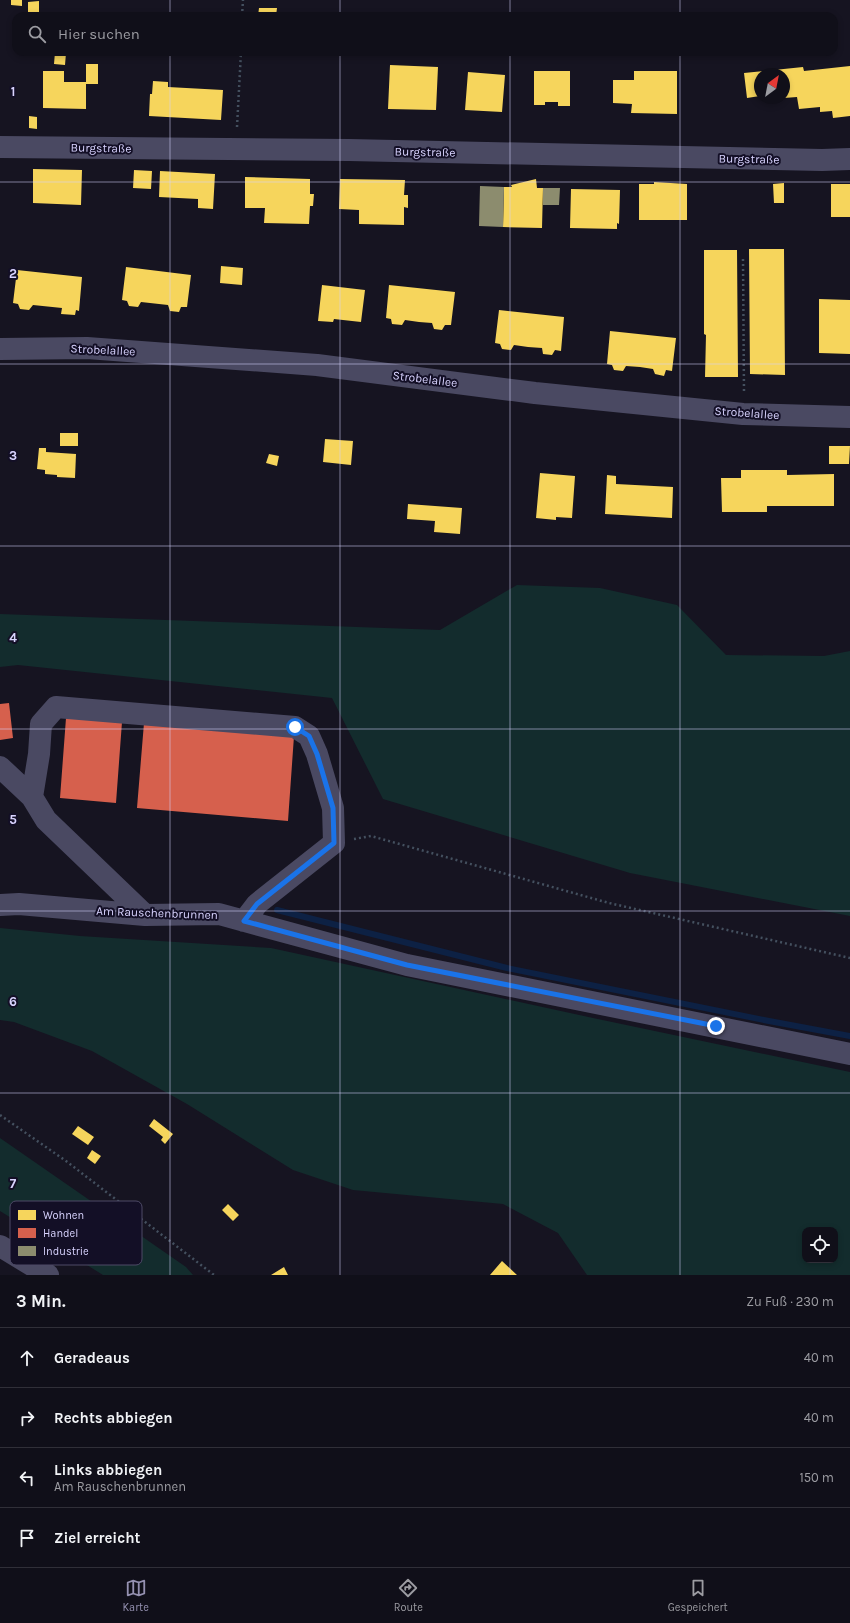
<!DOCTYPE html>
<html lang="de">
<meta charset="utf-8">
<style>
body{margin:0;font-family:Karla,sans-serif;background:#1e1d26;color:#f1f3f6}
.controls{position:absolute;right:12px;bottom:12px;display:grid;overflow:hidden;border-radius:8px;box-shadow:0 2px 6px #0003}
.controls button{width:36px;height:36px;display:grid;place-items:center;padding:0;border:0;border-bottom:1px solid #302f38;background:#100f19;color:#f1f3f6;font:20px sans-serif}
.compass{position:absolute;left:754px;top:68px;width:36px;height:36px;border-radius:50%;background:#100f19;box-shadow:0 2px 6px #0003;rotate:32deg}
.stop{position:absolute;width:12px;height:12px;margin:-9px;border:3px solid #1a73e8;border-radius:50%;background:#fff}
.stop.end{background:#1a73e8;border-color:#fff;box-shadow:0 1px 4px #0008}
.list{margin:0;padding:0;list-style:none}
h2{display:flex;justify-content:space-between;align-items:center;height:52px;margin:0;padding:0 16px;font-size:17px}
h2 small{font-size:13px;font-weight:400;color:#9c9ca2}
.list li{display:grid;grid-template-columns:26px 1fr auto;gap:12px;align-items:center;box-sizing:border-box;height:60px;padding:0 16px;border-top:1px solid #302f38}
.list b{display:block;font-size:15px;white-space:nowrap}
.list p{margin:0;font-size:13px;white-space:nowrap;color:#9c9ca2}
.list em{font-size:13px;font-style:normal;color:#9c9ca2}
.icon{flex:none;width:22px;height:22px;fill:none;stroke:currentColor;stroke-width:2;stroke-linecap:round;stroke-linejoin:round}
.map{position:relative;flex:none;width:850px;height:1275px;overflow:hidden}
.search{position:absolute;background:#100f19;box-shadow:0 2px 6px #0003;left:12px;right:12px;top:12px;height:44px;display:flex;align-items:center;gap:10px;box-sizing:border-box;padding:0 14px;border-radius:12px;color:#9c9ca2;font-size:15px}
.sheet{height:292px;background:#100f19}
nav{display:flex;justify-content:space-around;align-items:center;box-sizing:border-box;height:56px;border-top:1px solid #302f38;background:#100f19;font-size:11px;color:#9c9ca2}
nav a{display:grid;justify-items:center;gap:2px}
nav .on{color:#9591b1}
.map>svg:first-child{display:block}
.green{fill:#132c2d;fill-rule:evenodd}
.homes{fill:#f6d55c}
.shops{fill:#d6604d}
.industry{fill:#8c8c6e}
.lines{fill:none;stroke-linecap:round;stroke-linejoin:round}
.stream{stroke:#0d2144;stroke-width:6}
.path{stroke:#44505f;stroke-width:2.5;stroke-dasharray:2 3;stroke-linecap:butt}
.minor{stroke:#4a4962;stroke-width:22}
.route{stroke:#1a73e8;stroke-width:5}
.grid{fill:none;stroke:#d9d4ff;stroke-width:1;stroke-opacity:0.55}
.labels{text-anchor:middle;dominant-baseline:central;stroke-width:4;stroke-linejoin:round;paint-order:stroke}
.street-label{font-size:12px;fill:#d9d4ff;stroke:#130f26}
.key{fill:#130f26;stroke:#4e4a67;stroke-width:1}
.key-label{font-size:11px;fill:#d9d4ff}
.grid-label{font-size:13px;text-anchor:middle;font-weight:bold;fill:#d9d4ff;stroke:#130f26;stroke-width:4;stroke-linejoin:round;paint-order:stroke}
</style>
<div class="map">
<svg width="850" height="1275" viewBox="0 0 850 1275">
<rect width="100%" height="100%" fill="#161421"/>
<path class="green" d="M517,585L600,588L677,605L726,655L824,656L850,651V916L630,873L383,799L332,698L18,665L0,667V614L440,630Z
M0,928L80,936L271,948L593,1018L850,1072V1275H587L558,1233L503,1204L353,1190L293,1170L187,1104L92,1051L14,1022L0,1020ZM805,1230H835V1260H805Z
M0,1138L186,1267L193,1275H103L0,1211Z"/>
<path class="homes" d="M11,0H22V6L11,5Z
M39,1V12H28V2Z
M259,8H277L276,16H258Z
M55,52L66,53L65,65L54,64Z
M86,64H98V84H86V109L43,108V71H64V82H86Z
M390,65L438,67L436,110L388,109Z
M850,66V116L833,118L832,111L820,112V107L799,109L797,97L784,98V74H760V96L747,98L744,73L803,67L804,71Z
M534,71H570V106H558V102H545V105H534Z
M634,71H677V114L631,113L632,104L613,103V80H634Z
M468,72L505,75L502,112L465,110Z
M153,81L168,82V87L223,90L221,120L149,116L150,94H152Z
M29,116L37,117V129L29,128Z
M33,169L82,170L81,205L33,203Z
M134,170L152,171L151,189L133,188Z
M160,171L215,174L213,209L198,208V199L159,197Z
M245,177L310,179V194H314L313,206H310L309,224L264,223L265,208H245Z
M340,179L405,180L404,195H408V208L404,207V225L359,224V210L339,209Z
M536,179L537,188H543L542,228L503,227L504,187H512L511,185Z
M654,182L687,184V220H639V184H654Z
M784,183V203H774L773,184Z
M831,184H850V217H831Z
M571,189L620,190L619,224L617,223V229L570,228Z
M749,249H784L785,375L750,374Z
M704,250H737L738,377H705L706,335L704,334Z
M221,266L243,268L242,285L220,283Z
M126,267L191,275L187,307H181L179,312L170,311L168,305L141,302L138,307L129,306L127,301L122,300Z
M17,270L82,277L79,311L76,310L75,315L61,314L62,308L33,305L29,310L20,309L18,304L13,303Z
M322,285L365,290L361,322L334,319L333,322L318,321Z
M389,285L455,292L451,325H445L442,330L434,329L432,323L419,322L405,320L402,325L392,324L391,319L386,318Z
M819,299L850,300V354L819,353Z
M499,310L564,317L561,351L555,350L552,355L543,354L542,348L528,347L514,345L511,350L502,349L500,344L495,343Z
M610,331L676,338L672,371L666,370L664,376L655,374L653,369L640,367L626,366L623,371L614,370L612,365L607,364Z
M60,433H78V446H60Z
M325,439L353,441L351,465L323,462Z
M829,446H850L849,464H829Z
M39,448H46V452L76,454L75,478L57,477V475L45,474V470L37,469Z
M269,454L279,456L277,466L266,463Z
M741,470H787V475L834,474V506H767V512H722L721,478H741Z
M540,473L575,476L572,518L556,517V520L536,518Z
M607,475L616,476V484L673,487L672,518L605,514Z
M408,504L462,508L460,534L434,532L435,521L407,519Z
M154,1119L173,1134L165,1144L161,1140L163,1137L149,1126Z
M78,1126L94,1137L88,1145L72,1134Z
M92,1150L101,1156L95,1164L87,1158Z
M228,1204L239,1215L233,1221L222,1210Z
M502,1261L517,1275H490Z
M284,1267L288,1275H271Z"/>
<path class="shops" d="M9,703L13,738L0,740V704Z
M66,718L122,722L116,803L60,798Z
M144,723L294,736L288,821L137,808Z"/>
<path class="industry" d="M480,186L504,187L503,227L479,226Z
M543,188H560L559,205H543Z"/>
<g class="lines">
<path class="stream" d="M277,910L507,968L769,1021L850,1036"/>
<path class="path" d="M242,16L243,0
M237,127L241,52
M743,259L744,393
M354,839L371,836L609,903L850,958
M0,1115L66,1161L214,1275"/>
<path class="minor" d="M0,147L349,150L822,160L850,159
M0,349L87,348L317,365L535,393L743,414L850,417
M0,767L32,797
M0,905L19,904L145,915L219,914L407,965L850,1054
M145,915L46,820L32,797L39,754L41,724L56,707L295,727L309,736L317,754L333,808L334,843L257,904L244,921
M0,1246L48,1275"/>
</g>
<g class="lines">
<path class="route" d="M295,727L309,736L317,754L333,808L334,843L257,904L244,921L407,965L716,1026"/>
</g>
<path class="grid" d="M170,0V16M340,0V16M510,0V16M680,0V16M170,52V1275M340,52V1275M510,52V1275M680,52V1275M0,182H850M0,364H850M0,546H850M0,729H850M0,911H850M0,1093H850"/>
<g class="labels">
<g class="street-label">
<text transform="translate(101 148) rotate(1)">Burgstraße</text>
<text transform="translate(425 152) rotate(1)">Burgstraße</text>
<text transform="translate(749 159) rotate(1)">Burgstraße</text>
<text transform="translate(103 350) rotate(3)">Strobelallee</text>
<text transform="translate(425 379) rotate(7)">Strobelallee</text>
<text transform="translate(747 413) rotate(4)">Strobelallee</text>
<text transform="translate(157 913) rotate(2)">Am Rauschenbrunnen</text>
</g>
</g>
<rect x="10" y="1201" width="132" height="64" rx="6" class="key"/>
<rect x="18" y="1210" width="18" height="10" fill="#f6d55c"/>
<rect x="18" y="1228" width="18" height="10" fill="#d6604d"/>
<rect x="18" y="1246" width="18" height="10" fill="#8c8c6e"/>
<g class="key-label">
<text x="43" y="1219">Wohnen</text>
<text x="43" y="1237">Handel</text>
<text x="43" y="1255">Industrie</text>
</g>
<g class="grid-label">
<text x="13" y="96">1</text>
<text x="13" y="278">2</text>
<text x="13" y="460">3</text>
<text x="13" y="642">4</text>
<text x="13" y="824">5</text>
<text x="13" y="1006">6</text>
<text x="13" y="1188">7</text>
</g>
</svg>
<div class="controls">
<button><svg class="icon" aria-label="locate" viewBox="0 0 24 24"><circle cx="12" cy="12" r="6"/><path d="M12 2v4M12 18v4M2 12h4M18 12h4"/></svg></button>
</div>
<svg class="compass" viewBox="-18 -18 36 36"><path d="M0-13l5 13h-10z" fill="#e53935"/><path d="M0 13l5-13h-10z" fill="#9c9ca2"/></svg>
<div class="stop" style="left:295px;top:727px"></div>
<div class="stop end" style="left:716px;top:1026px"></div>
<div class="search"><svg class="icon" aria-label="search" viewBox="0 0 24 24"><circle cx="10" cy="10" r="6"/><path d="M15 15l6 6"/></svg>Hier suchen</div>
</div>
<section class="sheet">
<h2>3 Min.<small>Zu Fuß · 230 m</small></h2>
<ul class="list">
<li><svg class="icon" aria-label="ahead" viewBox="0 0 24 24"><path d="M12 20V5M6 11l6-6 6 6"/></svg><div><b>Geradeaus</b></div><em>40 m</em></li>
<li><svg class="icon" aria-label="right" viewBox="0 0 24 24"><path d="M7 20v-9h11M14 6l5 5-5 5"/></svg><div><b>Rechts abbiegen</b></div><em>40 m</em></li>
<li><svg class="icon" aria-label="left" viewBox="0 0 24 24"><path d="M17 20v-9H6M10 6l-5 5 5 5"/></svg><div><b>Links abbiegen</b><p>Am Rauschenbrunnen</p></div><em>150 m</em></li>
<li><svg class="icon" aria-label="arrive" viewBox="0 0 24 24"><path d="M6 21V4h12l-3 4 3 4H6"/></svg><div><b>Ziel erreicht</b></div></li>
</ul>
</section>
<nav>
<a class="on"><svg class="icon" aria-label="map" viewBox="0 0 24 24"><path d="M3 6l6-2 6 2 6-2v14l-6 2-6-2-6 2zM9 4v14M15 6v14"/></svg>Karte</a>
<a><svg class="icon" aria-label="directions" viewBox="0 0 24 24"><path d="M12 3l9 9-9 9-9-9zM9 14v-3h6M13 9l2 2-2 2"/></svg>Route</a>
<a><svg class="icon" aria-label="saved" viewBox="0 0 24 24"><path d="M7 4h10v16l-5-4-5 4z"/></svg>Gespeichert</a>
</nav>
